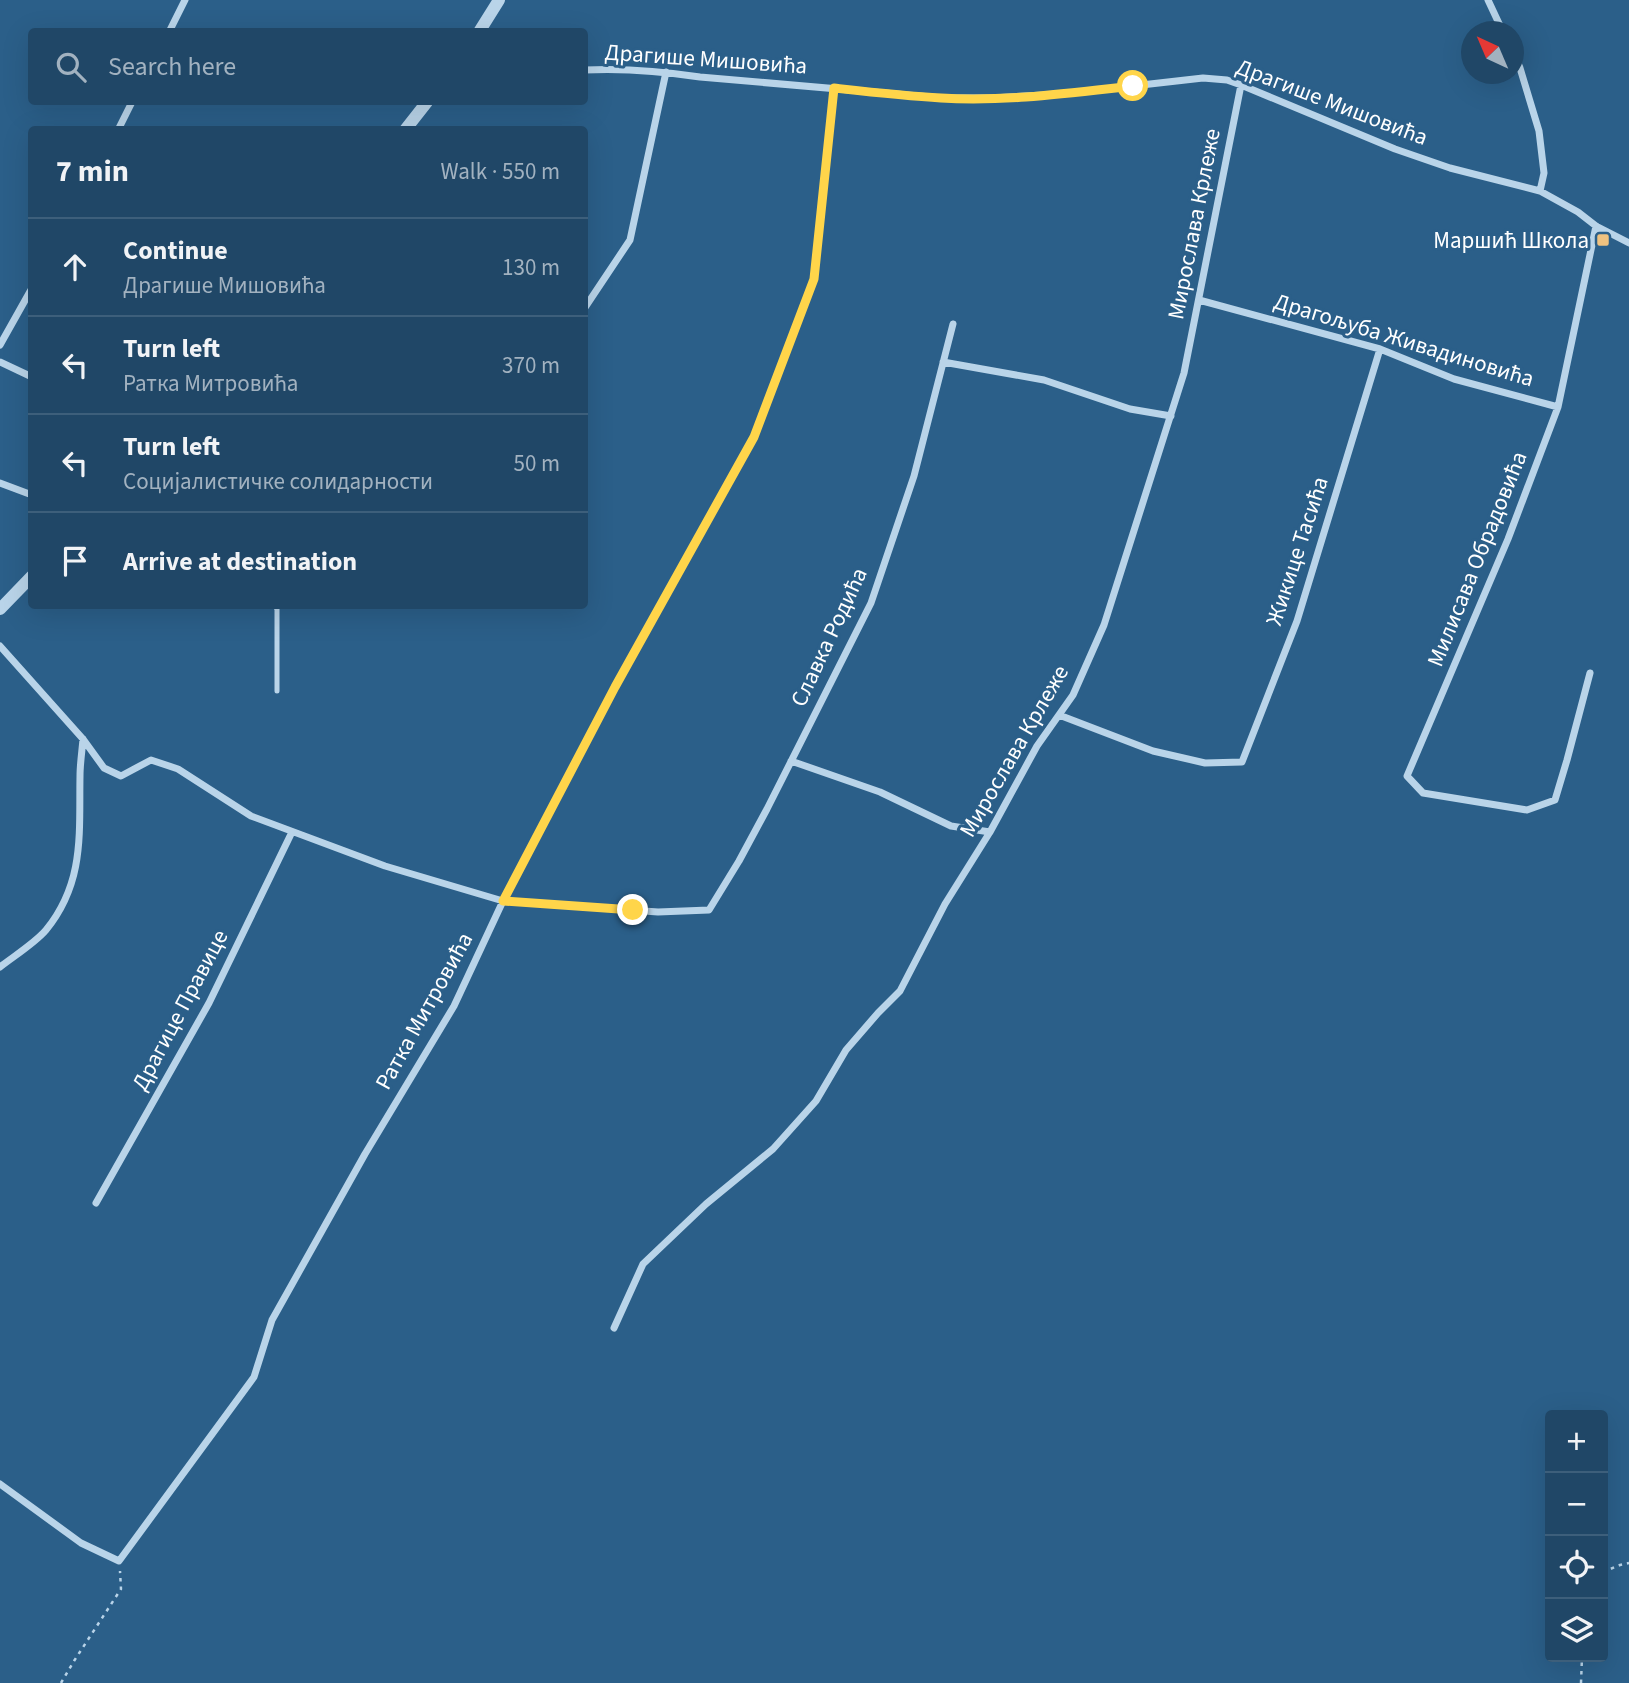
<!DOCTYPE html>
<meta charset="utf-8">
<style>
body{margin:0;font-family:"Source Sans 3",sans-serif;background:#2d5170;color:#f1f3f6}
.controls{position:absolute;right:21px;bottom:21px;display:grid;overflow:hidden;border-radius:7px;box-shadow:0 7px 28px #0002}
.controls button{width:63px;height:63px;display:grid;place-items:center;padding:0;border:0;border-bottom:2px solid #3d5f7b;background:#204767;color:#f1f3f6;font:35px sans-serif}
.compass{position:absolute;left:1461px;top:21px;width:63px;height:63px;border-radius:50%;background:#204767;box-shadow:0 7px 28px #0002;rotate:316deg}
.stop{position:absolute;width:21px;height:21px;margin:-16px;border:5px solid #ffd54a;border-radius:50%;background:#fff}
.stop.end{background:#ffd54a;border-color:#fff;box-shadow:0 2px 7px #0008}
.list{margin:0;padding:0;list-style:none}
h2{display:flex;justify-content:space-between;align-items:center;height:91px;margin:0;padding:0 28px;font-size:30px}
h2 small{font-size:23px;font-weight:400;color:#a2b2c0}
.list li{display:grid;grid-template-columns:46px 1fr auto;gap:21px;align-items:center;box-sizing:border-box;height:98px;padding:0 28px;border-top:2px solid #3d5f7b}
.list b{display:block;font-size:26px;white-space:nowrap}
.list p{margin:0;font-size:23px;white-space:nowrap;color:#a2b2c0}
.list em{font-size:23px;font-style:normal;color:#a2b2c0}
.icon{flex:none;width:38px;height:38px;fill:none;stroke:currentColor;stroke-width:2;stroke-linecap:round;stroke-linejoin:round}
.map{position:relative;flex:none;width:1629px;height:1683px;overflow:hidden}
.search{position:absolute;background:#204767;box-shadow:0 7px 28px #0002;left:28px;top:28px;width:560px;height:77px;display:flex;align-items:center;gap:18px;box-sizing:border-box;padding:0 24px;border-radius:7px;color:#a2b2c0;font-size:26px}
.panel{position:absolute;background:#204767;box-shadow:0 7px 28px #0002;left:28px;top:126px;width:560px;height:483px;border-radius:7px}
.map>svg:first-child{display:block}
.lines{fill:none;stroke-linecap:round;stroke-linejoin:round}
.path{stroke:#b9d4e9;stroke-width:2.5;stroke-dasharray:3.5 5;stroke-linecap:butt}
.service{stroke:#b9d4e9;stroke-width:5}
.minor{stroke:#b9d4e9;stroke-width:7}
.tertiary{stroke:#b9d4e9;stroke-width:12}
.route{stroke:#ffd54a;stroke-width:9}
.poi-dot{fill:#efc280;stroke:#2b5f89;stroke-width:2.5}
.labels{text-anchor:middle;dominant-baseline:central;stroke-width:6;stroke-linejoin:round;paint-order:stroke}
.street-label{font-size:23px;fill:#fff;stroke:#2b5f89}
.poi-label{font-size:23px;fill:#fff;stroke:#2b5f89;text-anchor:end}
</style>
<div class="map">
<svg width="1629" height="1683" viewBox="0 0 1629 1683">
<rect width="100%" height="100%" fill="#2b5f89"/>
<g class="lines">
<path class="path" d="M1603,1572L1620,1565L1629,1563
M61,1683L74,1661L121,1589L120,1571
M1581,1683L1582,1657"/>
<path class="service" d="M275,606L277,609V691"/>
<path class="minor" d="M1488,0L1503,32
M169,32L185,0
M1514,54L1520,68L1539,131L1544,173L1540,191
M584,70C624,68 661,71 700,77L942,98H992L1062,94L1203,78L1227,80L1241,85L1395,149L1450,168L1540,191L1578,212L1596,226L1629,243
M118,130L132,102
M1199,300L1380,349L1454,379L1558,407
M584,309L630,240L666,72
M0,345L32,288
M0,362L32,377
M943,362L1044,380L1130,409L1171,416
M0,483L32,495
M0,646L83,739L104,768L121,776L151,760L178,769L251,816L385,866L503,901L658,912L709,910L739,861L767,809L871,603L914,476L953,324
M1590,673L1567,760L1555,800L1527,810L1423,793L1407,776L1508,539L1558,407L1596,226
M1059,715L1153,751L1205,763L1242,762L1297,621L1380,349
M791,761L880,792L951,826L990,832
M0,967C14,956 35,943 46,930C85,882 79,833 80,776C80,764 82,751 83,739
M96,1203L209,1003L292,832
M614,1328L643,1264L706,1204L773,1149L816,1101L846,1050L878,1013L900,991L945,904L990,832L1037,746L1073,695L1104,625L1184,373L1241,85
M0,1484L81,1543L119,1561L254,1377L272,1320L365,1154L454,1006L503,901L615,687L754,437L814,279L834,88"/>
<path class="tertiary" d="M479,32L499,0
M405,130L427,102
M0,609L32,576"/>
</g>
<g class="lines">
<path class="route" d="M633,910L503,901L615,687L754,437L814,279L834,88C870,92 905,96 941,98C1004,102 1070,93 1133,86"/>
</g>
<rect class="poi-dot" x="1596" y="233" width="14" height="14" rx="3.5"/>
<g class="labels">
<g class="street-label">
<text transform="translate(706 59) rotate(4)">Драгише Мишовића</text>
<text transform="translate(1332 102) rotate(21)">Драгише Мишовића</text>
<text transform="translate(1194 224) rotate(-79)">Мирослава Крлеже</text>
<text transform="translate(1404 340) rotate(17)">Драгољуба Живадиновића</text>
<text transform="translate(1297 551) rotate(-72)">Жикице Тасића</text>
<text transform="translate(1477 559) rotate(-68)">Милисава Обрадовића</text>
<text transform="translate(829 637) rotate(-65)">Славка Родића</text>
<text transform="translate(1014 751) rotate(-60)">Мирослава Крлеже</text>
<text transform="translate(180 1010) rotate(-62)">Драгице Правице</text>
<text transform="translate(424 1011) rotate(-61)">Ратка Митровића</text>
</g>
<g class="poi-label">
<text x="1589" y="240">Маршић Школа</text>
</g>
</g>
</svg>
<div class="controls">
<button>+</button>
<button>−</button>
<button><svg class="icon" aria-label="locate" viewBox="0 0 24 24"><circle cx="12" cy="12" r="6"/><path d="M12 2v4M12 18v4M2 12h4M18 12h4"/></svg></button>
<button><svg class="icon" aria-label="layers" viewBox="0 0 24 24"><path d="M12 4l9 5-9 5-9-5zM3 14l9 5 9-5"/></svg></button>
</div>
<svg class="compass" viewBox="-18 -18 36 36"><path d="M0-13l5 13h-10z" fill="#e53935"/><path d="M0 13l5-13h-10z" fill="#a2b2c0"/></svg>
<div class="stop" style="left:1133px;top:86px"></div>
<div class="stop end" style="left:633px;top:910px"></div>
<div class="search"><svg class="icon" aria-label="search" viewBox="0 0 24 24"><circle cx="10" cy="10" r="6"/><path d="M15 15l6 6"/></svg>Search here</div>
<section class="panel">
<h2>7 min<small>Walk · 550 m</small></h2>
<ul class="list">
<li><svg class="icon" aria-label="ahead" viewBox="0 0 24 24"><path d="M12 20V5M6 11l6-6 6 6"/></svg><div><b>Continue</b><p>Драгише Мишовића</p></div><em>130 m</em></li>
<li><svg class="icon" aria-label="left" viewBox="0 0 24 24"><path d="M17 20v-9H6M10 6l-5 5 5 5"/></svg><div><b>Turn left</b><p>Ратка Митровића</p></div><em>370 m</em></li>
<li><svg class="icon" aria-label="left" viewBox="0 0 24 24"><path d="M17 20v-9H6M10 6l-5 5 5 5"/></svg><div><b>Turn left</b><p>Социјалистичке солидарности</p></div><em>50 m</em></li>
<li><svg class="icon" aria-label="arrive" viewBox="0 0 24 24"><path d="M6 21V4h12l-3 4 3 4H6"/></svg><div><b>Arrive at destination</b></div></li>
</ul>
</section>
</div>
